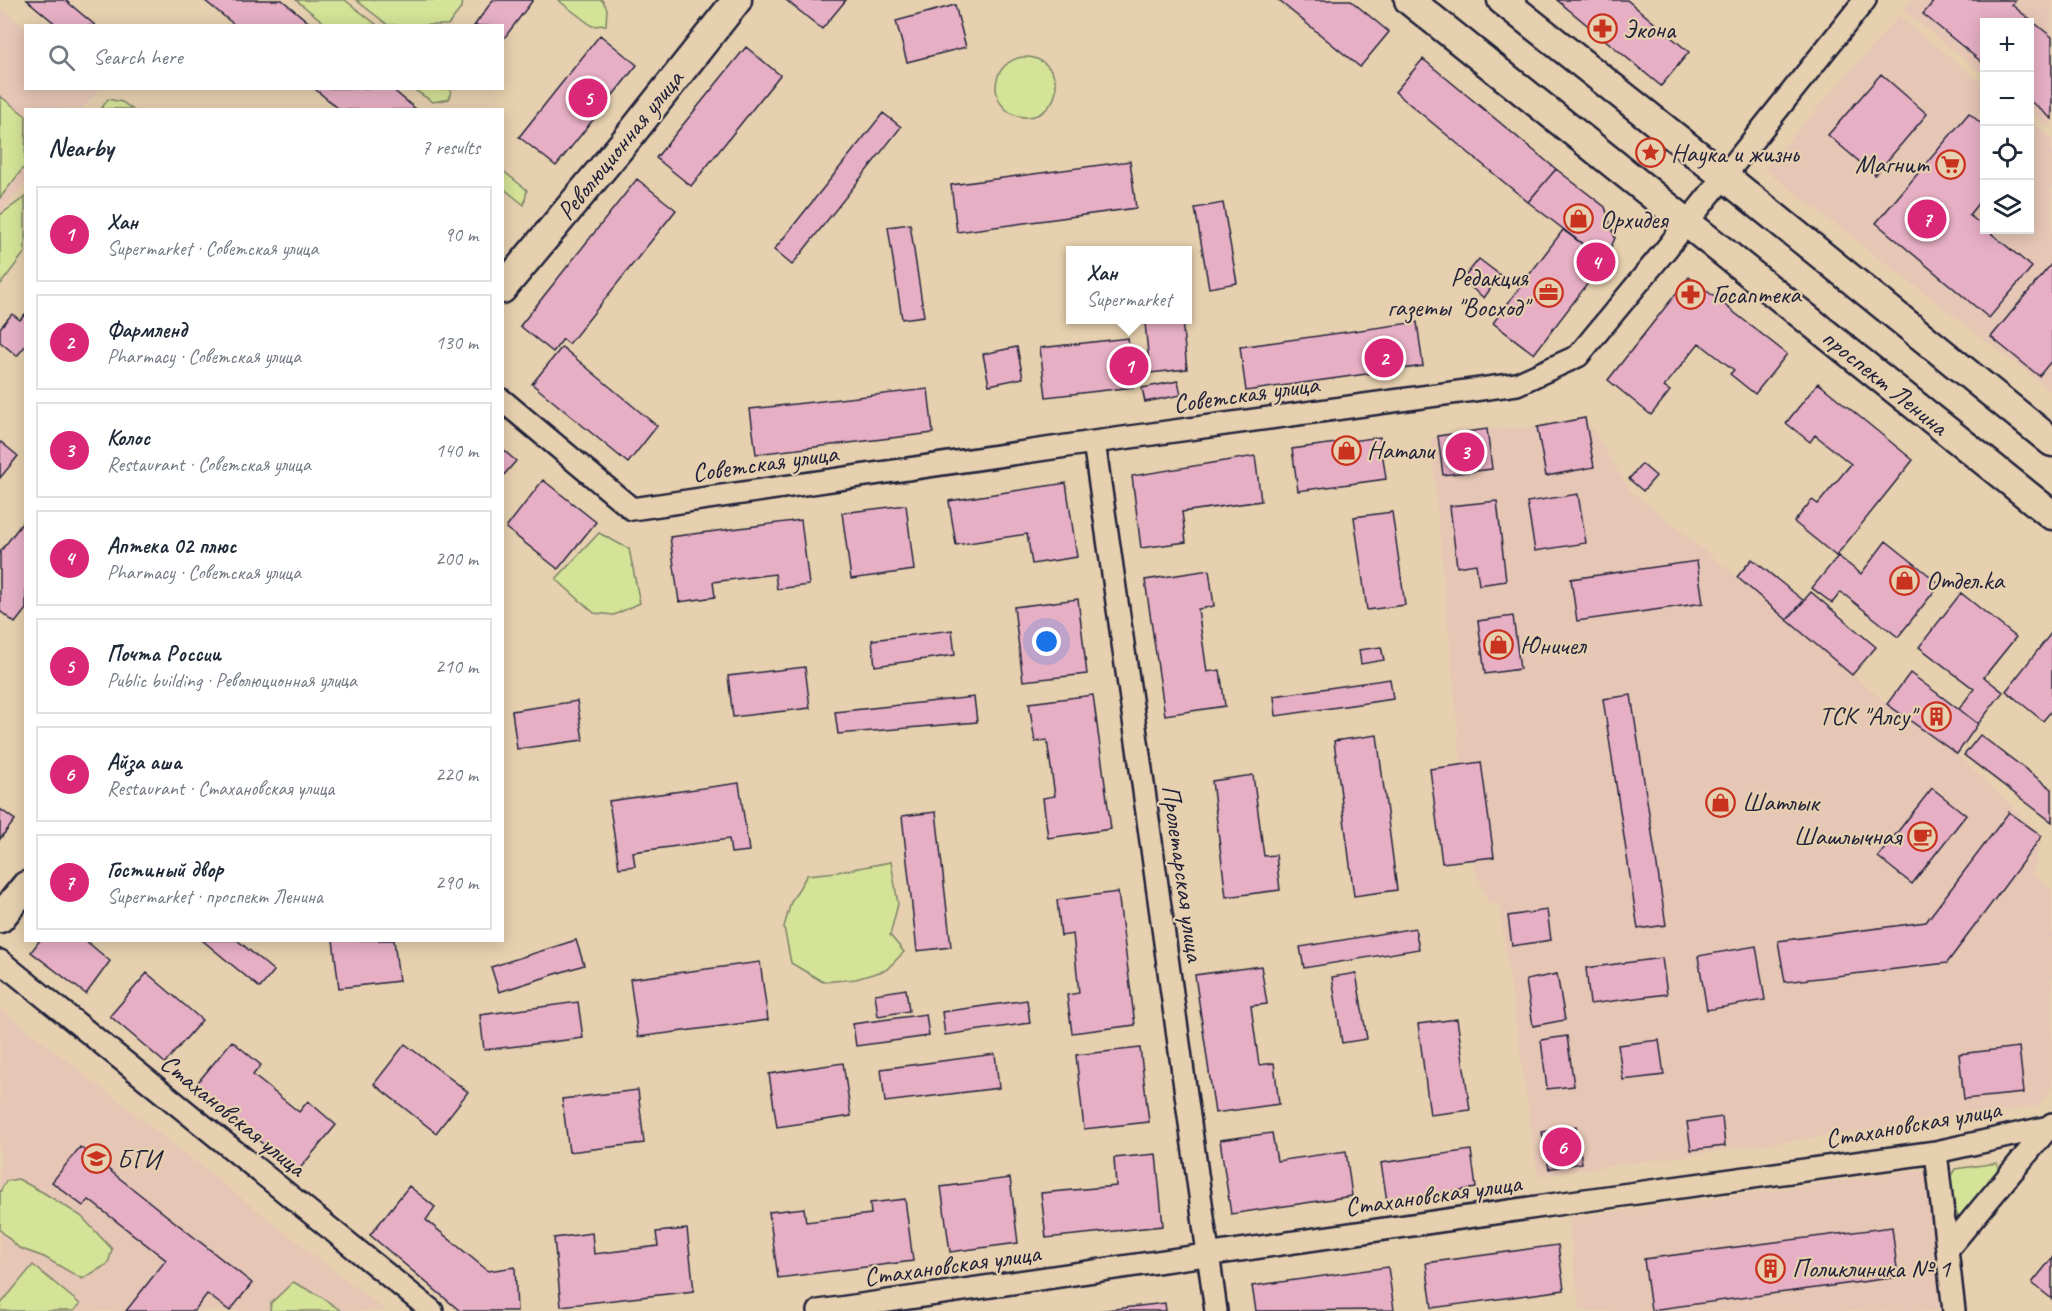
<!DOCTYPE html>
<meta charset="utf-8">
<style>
body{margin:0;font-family:Caveat,sans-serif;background:#f6f6f7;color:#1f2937}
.controls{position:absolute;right:18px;top:18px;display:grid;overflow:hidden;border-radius:0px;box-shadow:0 3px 15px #0003}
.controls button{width:54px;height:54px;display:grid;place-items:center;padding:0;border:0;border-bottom:2px solid #e0e1e3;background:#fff;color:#1f2937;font:30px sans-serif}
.you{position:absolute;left:1047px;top:642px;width:21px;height:21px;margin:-15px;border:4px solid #fff;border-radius:50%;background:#1a73e8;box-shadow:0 0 0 9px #1a73e833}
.badge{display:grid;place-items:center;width:39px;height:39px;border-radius:50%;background:#db2777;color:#fff;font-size:20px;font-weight:700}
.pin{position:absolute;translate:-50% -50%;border:3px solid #fff;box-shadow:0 2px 6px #0006}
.popup{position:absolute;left:1066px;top:246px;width:126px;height:78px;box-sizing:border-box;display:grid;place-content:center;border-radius:0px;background:#fff;filter:drop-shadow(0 2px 4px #0005);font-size:20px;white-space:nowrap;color:#747a83}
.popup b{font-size:22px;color:#1f2937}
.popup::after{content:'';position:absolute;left:50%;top:100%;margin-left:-12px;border:12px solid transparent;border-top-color:#fff}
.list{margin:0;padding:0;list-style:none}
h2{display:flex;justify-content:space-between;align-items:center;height:78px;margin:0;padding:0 24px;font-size:26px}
h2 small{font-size:20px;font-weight:400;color:#747a83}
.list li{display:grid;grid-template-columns:39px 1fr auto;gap:18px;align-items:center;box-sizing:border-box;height:96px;margin:0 12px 12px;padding:0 12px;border:2px solid #e0e1e3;border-radius:0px}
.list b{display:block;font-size:22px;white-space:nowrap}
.list p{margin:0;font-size:20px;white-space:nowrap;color:#747a83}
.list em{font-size:20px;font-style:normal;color:#747a83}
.icon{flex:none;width:33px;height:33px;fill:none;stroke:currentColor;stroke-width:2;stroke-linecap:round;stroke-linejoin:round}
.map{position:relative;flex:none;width:2052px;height:1311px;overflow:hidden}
.search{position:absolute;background:#fff;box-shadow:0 3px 15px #0003;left:24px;top:24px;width:480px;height:66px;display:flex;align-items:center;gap:15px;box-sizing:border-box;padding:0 21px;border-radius:0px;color:#747a83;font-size:22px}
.panel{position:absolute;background:#fff;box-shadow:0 3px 15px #0003;left:24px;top:108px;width:480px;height:834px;border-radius:0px}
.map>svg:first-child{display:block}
.built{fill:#e6c6b5}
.green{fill:#d4e397;stroke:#7b8269;stroke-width:1.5}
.building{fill:#e7afc4;stroke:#22223b;stroke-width:1.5}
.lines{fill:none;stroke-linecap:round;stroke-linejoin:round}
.street-casing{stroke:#22223b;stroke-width:26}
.secondary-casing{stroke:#22223b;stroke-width:33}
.street{stroke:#e6d0af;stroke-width:21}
.secondary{stroke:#e6d0af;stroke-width:28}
.labels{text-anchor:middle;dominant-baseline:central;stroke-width:4.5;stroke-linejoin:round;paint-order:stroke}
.poi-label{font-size:26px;fill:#22223b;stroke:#e6d0af;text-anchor:start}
.street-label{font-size:26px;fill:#22223b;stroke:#e6d0af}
</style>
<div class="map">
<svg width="2052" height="1311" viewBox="0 0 2052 1311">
<rect width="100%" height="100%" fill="#e6d0af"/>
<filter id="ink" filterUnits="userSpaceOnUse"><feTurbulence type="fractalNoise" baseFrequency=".0167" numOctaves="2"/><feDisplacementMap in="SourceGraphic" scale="12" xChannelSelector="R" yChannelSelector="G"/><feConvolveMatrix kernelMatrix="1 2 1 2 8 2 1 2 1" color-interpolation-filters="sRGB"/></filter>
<g filter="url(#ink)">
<path class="built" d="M1911,0H2052V129L2030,111V22H1984V75L1903,10Z
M0,7L25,27L26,88L99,89L82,109L26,110L25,182L0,215Z
M1899,16L1984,85V230H2030V121L2052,139V392L1764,169Z
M1585,418L1630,490L1737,577L1887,704L1957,754L2042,836L2033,873L2052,891V1088L2038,1106L1538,1176L1499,903L1489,904L1471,860L1442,863L1430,769L1461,764L1431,439L1438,436L1487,429L1537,427Z
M0,1008L385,1311H0Z
M1928,1169L1945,1311H1580L1568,1218Z"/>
<path class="green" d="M296,0H345L377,25H327Z
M356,0H463L462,7L448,25H388Z
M558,0H602L607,9L606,25L592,26Z
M996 87a30 30 0 1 1 60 0a30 30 0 1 1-60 0Z
M413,89H449L451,90L449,99L433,102Z
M0,96L26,116L25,166L0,198Z
M108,99L122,102L132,109H101Z
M502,170L527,190L524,205L503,188Z
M25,197V252L0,285V215Z
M599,533L629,549L640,603L614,615L594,613L556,579Z
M891,862L898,904L890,935L904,952L886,970L856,979L823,982L791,963L784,927L791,902L807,875L837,872Z
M1997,1163L2000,1177L1968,1214L1958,1218L1948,1181L1955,1169Z
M18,1179L44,1193L81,1216L112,1249L108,1264L82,1279L44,1257L19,1248L0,1230V1192L6,1181Z
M33,1265L80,1304L74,1311H0V1305Z
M293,1282L320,1296L341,1311H270L271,1303Z"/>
<path class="building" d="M27,0H65L96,26H58Z
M204,0H282L313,26H236Z
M493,0H533L502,41V26H474Z
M786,0H846L822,29Z
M1278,0H1350L1389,32L1360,67Z
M1557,0H1627L1689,52L1661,86Z
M1935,0H2016L2012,5L2052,37V119L2030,101V22H1984V64L1923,14Z
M955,5L966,47L907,62L896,21Z
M600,35L637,65L556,166L519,137Z
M746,47L780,75L691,186L656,158Z
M1423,59L1556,169L1528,202L1395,92Z
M1881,74L1927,114L1875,175L1828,135Z
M314,88H391L417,110H340Z
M883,113L901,127L792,265L774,250Z
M1969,113L1984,126V196L1969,215L1984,227V230H1987L2032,267L1989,318L1876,223Z
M1130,161L1136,208L957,232L951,185Z
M1556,169L1605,207L1615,238L1605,261L1528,202Z
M637,179L676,210L569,344L563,339L553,352L520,326Z
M1223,203L1237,283L1209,288L1195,208Z
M910,224L924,316L902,319L888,227Z
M1563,230L1605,261L1534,354L1493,323Z
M1479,259L1500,275L1484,298L1462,280Z
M2052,263V360L2039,376L1991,337Z
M1689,277L1787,354L1755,394L1730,374L1734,370L1699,343L1664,387L1670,391L1651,415L1608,380Z
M26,313V345L17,356L0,342V328L12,314L20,320Z
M1182,320L1187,369L1150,373L1145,323Z
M1417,322L1423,366L1246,391L1240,347Z
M1128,338L1134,387L1046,397L1040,348Z
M562,347L657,426L628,463L532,384Z
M1017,347L1023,378L989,385L983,354Z
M1178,381L1181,395L1145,402L1142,388Z
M1818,383L1913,460L1836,556L1794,522L1812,500L1818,504L1851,464L1815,435L1810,442L1786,423Z
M928,389L933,433L756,454L750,409Z
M1585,418L1594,467L1546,476L1537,427Z
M1487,429L1492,469L1443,475L1438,436Z
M1380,437L1386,479L1298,491L1292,449Z
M1,442L18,456L0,478V443Z
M502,449L516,461L502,477Z
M1255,456L1261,501L1182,512L1186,542L1141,548L1132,476Z
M1642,464L1656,476L1643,491L1629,479Z
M543,480L596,522L558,569L506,528Z
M1066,483L1077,557L1032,564L1027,534L956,545L949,501Z
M1578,494L1586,543L1535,551L1527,502Z
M1497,501L1506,581L1479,585L1476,564L1457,567L1450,506Z
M906,505L914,570L851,579L842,513Z
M1392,512L1405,605L1367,610L1354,517Z
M26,518V609L15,623L0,611V552Z
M801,520L809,585L777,589L775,574L713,582L715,597L679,602L670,537Z
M1886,541L1940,584L1898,637L1841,592L1832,603L1812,588L1838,556L1861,574Z
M1752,559L1804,601L1787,620L1737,577Z
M1697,561L1703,603L1577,621L1571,579Z
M1209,570L1214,606L1198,609L1207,672L1220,670L1225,706L1165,715L1145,580Z
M1811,592L1876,647L1852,675L1787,620Z
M1961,593L2016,637L1984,677L2003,692L1978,724L1959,709L1974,689L1919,647Z
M1078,599L1087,674L1023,681L1014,607Z
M1513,616L1520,669L1485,674L1478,621Z
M952,630L955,655L875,666L872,640Z
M2052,632V710L2043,721L2006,691Z
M1381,647L1384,660L1361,664L1359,650Z
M805,667L810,708L733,717L728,676Z
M1910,673L1978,724L1957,754L1887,704Z
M1390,679L1393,699L1276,716L1274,696Z
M1093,695L1111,829L1048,838L1043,798L1055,796L1047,740L1035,742L1029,703Z
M1631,695L1666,925L1638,929L1603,699Z
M974,697L977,722L838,734L835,712Z
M577,701L583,740L517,749L512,711Z
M1377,735L1397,890L1354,896L1334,741Z
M1980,735L2052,789V822L1964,755Z
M1481,762L1494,857L1442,863L1430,769Z
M1253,775L1264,856L1276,855L1280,890L1226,897L1212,781Z
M739,783L749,851L731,853L729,839L633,852L635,866L619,868L609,801Z
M1932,788L1966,815L1912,884L1878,857Z
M0,809L15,820L0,839Z
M936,812L951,947L917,951L902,816Z
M2009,812L2042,836L1947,963L1785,982L1778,941L1926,922Z
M1118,892L1135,1025L1072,1033L1067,995L1079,993L1073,934L1061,936L1057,900Z
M1547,910L1551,940L1512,946L1508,916Z
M1415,928L1419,949L1304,968L1300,947Z
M40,940H85L110,961L86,994L31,952Z
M202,940H237L274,971L260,988Z
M333,940H394L399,981L339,988Z
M576,940L584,965L499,992L491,967Z
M1756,946L1765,1000L1707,1010L1698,956Z
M1662,958L1667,994L1590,1004L1586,968Z
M760,962L768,1020L638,1037L630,979Z
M1261,966L1267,1004L1251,1006L1259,1065L1274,1063L1279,1104L1215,1113L1195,975Z
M147,973L202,1020L165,1063L110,1016Z
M1356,973L1367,1039L1342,1043L1332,977Z
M1557,974L1565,1020L1533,1026L1526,980Z
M906,989L909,1011L878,1016L875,994Z
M1027,1000L1030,1023L945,1035L942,1012Z
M578,1002L583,1038L484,1050L480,1015Z
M926,1014L929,1036L856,1046L853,1024Z
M1457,1019L1470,1110L1430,1115L1418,1024Z
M1567,1036L1574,1086L1547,1089L1541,1040Z
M1659,1040L1664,1075L1623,1080L1618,1045Z
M232,1041L261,1065L253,1075L299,1112L308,1101L336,1125L297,1172L194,1087Z
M405,1044L468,1092L436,1133L374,1084Z
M2019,1047L2024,1093L1964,1099L1959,1054Z
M1140,1048L1149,1122L1084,1129L1076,1055Z
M995,1054L999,1088L885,1102L881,1069Z
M843,1063L851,1116L777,1127L769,1074Z
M638,1090L644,1143L569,1152L562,1099Z
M1722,1117L1725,1146L1691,1150L1687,1122Z
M1576,1126L1582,1163L1549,1169L1542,1132Z
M1272,1133L1277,1161L1346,1151L1352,1196L1231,1214L1220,1140Z
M80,1147L252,1283L230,1311L207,1294L194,1311H126L166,1260L89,1200L83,1206L52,1182Z
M1471,1150L1476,1188L1387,1201L1381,1163Z
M1156,1154L1163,1226L1046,1238L1041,1193L1116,1186L1114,1158Z
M1010,1178L1018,1243L950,1252L941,1187Z
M409,1186L435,1207L426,1220L488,1271L515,1267L517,1311H460L370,1235Z
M905,1199L913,1261L778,1278L769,1212L804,1208L806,1222L871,1214L870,1203Z
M1892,1227L1898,1277L1651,1310L1644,1259Z
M687,1229L694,1291L561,1306L554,1238L592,1233L594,1254L658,1246L656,1232Z
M1558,1245L1564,1290L1432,1308L1426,1263Z
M2052,1258V1299L2032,1283Z
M1388,1267L1394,1310L1256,1311L1252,1286Z
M1165,1303L1166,1311H1097Z"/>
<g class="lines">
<defs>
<path id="street" d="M502,400L632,509L1094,442L1517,384L1578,356L1667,248L1865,0
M1094,442L1140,762L1216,1311
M0,961L432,1311
M1936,1152L1954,1311
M1947,1250L2049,1127
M819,1311L1564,1203L1936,1152L2049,1127L2052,1124"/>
<path id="secondary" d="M1409,0L2052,515
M1502,0L1724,176L2052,442
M502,289L627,139L737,0
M0,918L26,886"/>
</defs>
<use href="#street" class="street-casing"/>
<use href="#secondary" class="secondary-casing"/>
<use href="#street" class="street"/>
<use href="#secondary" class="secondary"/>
</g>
</g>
<defs>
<symbol id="pharmacy-ring" viewBox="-11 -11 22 22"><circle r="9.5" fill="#e6d0af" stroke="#c8321e" stroke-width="1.5"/><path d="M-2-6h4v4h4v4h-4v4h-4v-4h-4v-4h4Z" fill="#c8321e"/></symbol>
<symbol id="sight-ring" viewBox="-11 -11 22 22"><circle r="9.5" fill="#e6d0af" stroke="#c8321e" stroke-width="1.5"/><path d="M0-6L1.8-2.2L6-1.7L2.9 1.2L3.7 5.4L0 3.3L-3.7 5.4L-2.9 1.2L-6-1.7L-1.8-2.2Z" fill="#c8321e"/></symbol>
<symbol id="supermarket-ring" viewBox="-11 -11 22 22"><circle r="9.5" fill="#e6d0af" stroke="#c8321e" stroke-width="1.5"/><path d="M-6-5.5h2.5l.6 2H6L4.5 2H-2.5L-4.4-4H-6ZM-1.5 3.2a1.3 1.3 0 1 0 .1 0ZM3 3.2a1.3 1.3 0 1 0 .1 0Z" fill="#c8321e"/></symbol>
<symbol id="shop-ring" viewBox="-11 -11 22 22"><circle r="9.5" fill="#e6d0af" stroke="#c8321e" stroke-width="1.5"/><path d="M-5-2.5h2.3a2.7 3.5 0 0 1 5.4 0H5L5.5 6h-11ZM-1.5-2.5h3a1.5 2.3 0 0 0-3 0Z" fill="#c8321e"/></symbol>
<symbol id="office-ring" viewBox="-11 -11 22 22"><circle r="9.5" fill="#e6d0af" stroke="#c8321e" stroke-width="1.5"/><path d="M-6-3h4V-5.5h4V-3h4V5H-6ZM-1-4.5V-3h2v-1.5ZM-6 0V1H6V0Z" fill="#c8321e"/></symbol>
<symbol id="building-ring" viewBox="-11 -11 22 22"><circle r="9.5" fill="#e6d0af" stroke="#c8321e" stroke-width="1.5"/><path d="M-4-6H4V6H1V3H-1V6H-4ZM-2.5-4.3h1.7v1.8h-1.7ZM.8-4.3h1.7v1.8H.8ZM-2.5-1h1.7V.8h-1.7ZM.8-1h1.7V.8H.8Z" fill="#c8321e"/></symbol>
<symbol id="cafe-ring" viewBox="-11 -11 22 22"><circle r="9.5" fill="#e6d0af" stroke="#c8321e" stroke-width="1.5"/><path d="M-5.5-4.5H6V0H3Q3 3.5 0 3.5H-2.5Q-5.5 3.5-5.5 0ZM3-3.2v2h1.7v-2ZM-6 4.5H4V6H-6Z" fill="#c8321e"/></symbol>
<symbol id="school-ring" viewBox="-11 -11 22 22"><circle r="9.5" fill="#e6d0af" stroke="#c8321e" stroke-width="1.5"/><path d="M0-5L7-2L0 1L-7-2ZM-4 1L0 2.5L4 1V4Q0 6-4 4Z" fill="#c8321e"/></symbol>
</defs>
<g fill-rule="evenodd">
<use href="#pharmacy-ring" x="1586" y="12" width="33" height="33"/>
<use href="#sight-ring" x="1634" y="136" width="33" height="33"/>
<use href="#supermarket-ring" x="1934" y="148" width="33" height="33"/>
<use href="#shop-ring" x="1562" y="202" width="33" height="33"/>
<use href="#office-ring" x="1532" y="276" width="33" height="33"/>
<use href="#pharmacy-ring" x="1674" y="278" width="33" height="33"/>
<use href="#shop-ring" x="1330" y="434" width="33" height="33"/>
<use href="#shop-ring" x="1888" y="564" width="33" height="33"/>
<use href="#shop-ring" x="1482" y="628" width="33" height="33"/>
<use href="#building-ring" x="1920" y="700" width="33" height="33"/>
<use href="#shop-ring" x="1704" y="786" width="33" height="33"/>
<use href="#cafe-ring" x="1906" y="820" width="33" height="33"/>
<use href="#school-ring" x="80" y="1142" width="33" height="33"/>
<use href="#building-ring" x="1754" y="1252" width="33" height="33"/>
</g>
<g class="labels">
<g class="poi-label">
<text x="1623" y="29">Экона</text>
<text x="1671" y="153">Наука и жизнь</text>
<text x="1929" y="164" text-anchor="end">Магнит</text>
<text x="1600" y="219">Орхидея</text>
<text x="1528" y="277" text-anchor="end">Редакция<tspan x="1528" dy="30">газеты "Восход"</tspan></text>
<text x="1712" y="294">Госаптека</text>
<text x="1367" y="450">Натали</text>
<text x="1926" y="580">Отдел.ka</text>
<text x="1520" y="645">Юничел</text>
<text x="1915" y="716" text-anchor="end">ТСК "Алсу"</text>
<text x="1742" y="802">Шатлык</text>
<text x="1901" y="836" text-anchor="end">Шашлычная</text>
<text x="117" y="1159">БГИ</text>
<text x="1792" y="1268">Поликлиника № 1</text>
</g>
<g class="street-label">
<text transform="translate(620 145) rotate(-51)">Революционная улица</text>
<text transform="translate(1885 382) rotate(39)">проспект Ленина</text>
<text transform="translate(1246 394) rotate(-8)">Советская улица</text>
<text transform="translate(765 463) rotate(-8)">Советская улица</text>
<text transform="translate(1183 873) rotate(82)">Пролетарская улица</text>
<text transform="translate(233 1115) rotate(39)">Стахановская улица</text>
<text transform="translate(1913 1124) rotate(-10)">Стахановская улица</text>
<text transform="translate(1433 1195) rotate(-8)">Стахановская улица</text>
<text transform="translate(952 1265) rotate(-8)">Стахановская улица</text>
</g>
</g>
</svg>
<div class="controls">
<button>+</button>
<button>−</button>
<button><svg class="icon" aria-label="locate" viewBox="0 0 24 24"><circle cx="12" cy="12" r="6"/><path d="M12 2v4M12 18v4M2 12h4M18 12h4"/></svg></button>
<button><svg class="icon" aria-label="layers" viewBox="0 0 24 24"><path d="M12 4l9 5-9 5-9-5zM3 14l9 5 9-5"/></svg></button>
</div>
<div class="you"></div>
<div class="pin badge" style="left:1129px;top:366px">1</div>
<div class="popup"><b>Хан</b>Supermarket</div>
<div class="pin badge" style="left:1384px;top:358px">2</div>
<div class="pin badge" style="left:1465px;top:452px">3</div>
<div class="pin badge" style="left:1596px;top:262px">4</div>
<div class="pin badge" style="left:588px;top:98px">5</div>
<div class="pin badge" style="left:1562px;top:1147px">6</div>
<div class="pin badge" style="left:1927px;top:219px">7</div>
<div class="search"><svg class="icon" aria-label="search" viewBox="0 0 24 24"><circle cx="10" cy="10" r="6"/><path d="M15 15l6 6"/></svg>Search here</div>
<section class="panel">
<h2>Nearby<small>7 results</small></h2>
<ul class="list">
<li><span class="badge">1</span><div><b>Хан</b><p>Supermarket · Советская улица</p></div><em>90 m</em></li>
<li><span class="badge">2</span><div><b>Фармленд</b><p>Pharmacy · Советская улица</p></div><em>130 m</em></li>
<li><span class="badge">3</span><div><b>Колос</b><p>Restaurant · Советская улица</p></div><em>140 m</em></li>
<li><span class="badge">4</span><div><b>Аптека 02 плюс</b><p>Pharmacy · Советская улица</p></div><em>200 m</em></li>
<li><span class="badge">5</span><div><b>Почта России</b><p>Public building · Революционная улица</p></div><em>210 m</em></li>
<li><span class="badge">6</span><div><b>Айза аша</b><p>Restaurant · Стахановская улица</p></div><em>220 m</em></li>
<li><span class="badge">7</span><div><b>Гостиный двор</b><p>Supermarket · проспект Ленина</p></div><em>290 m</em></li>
</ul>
</section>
</div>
